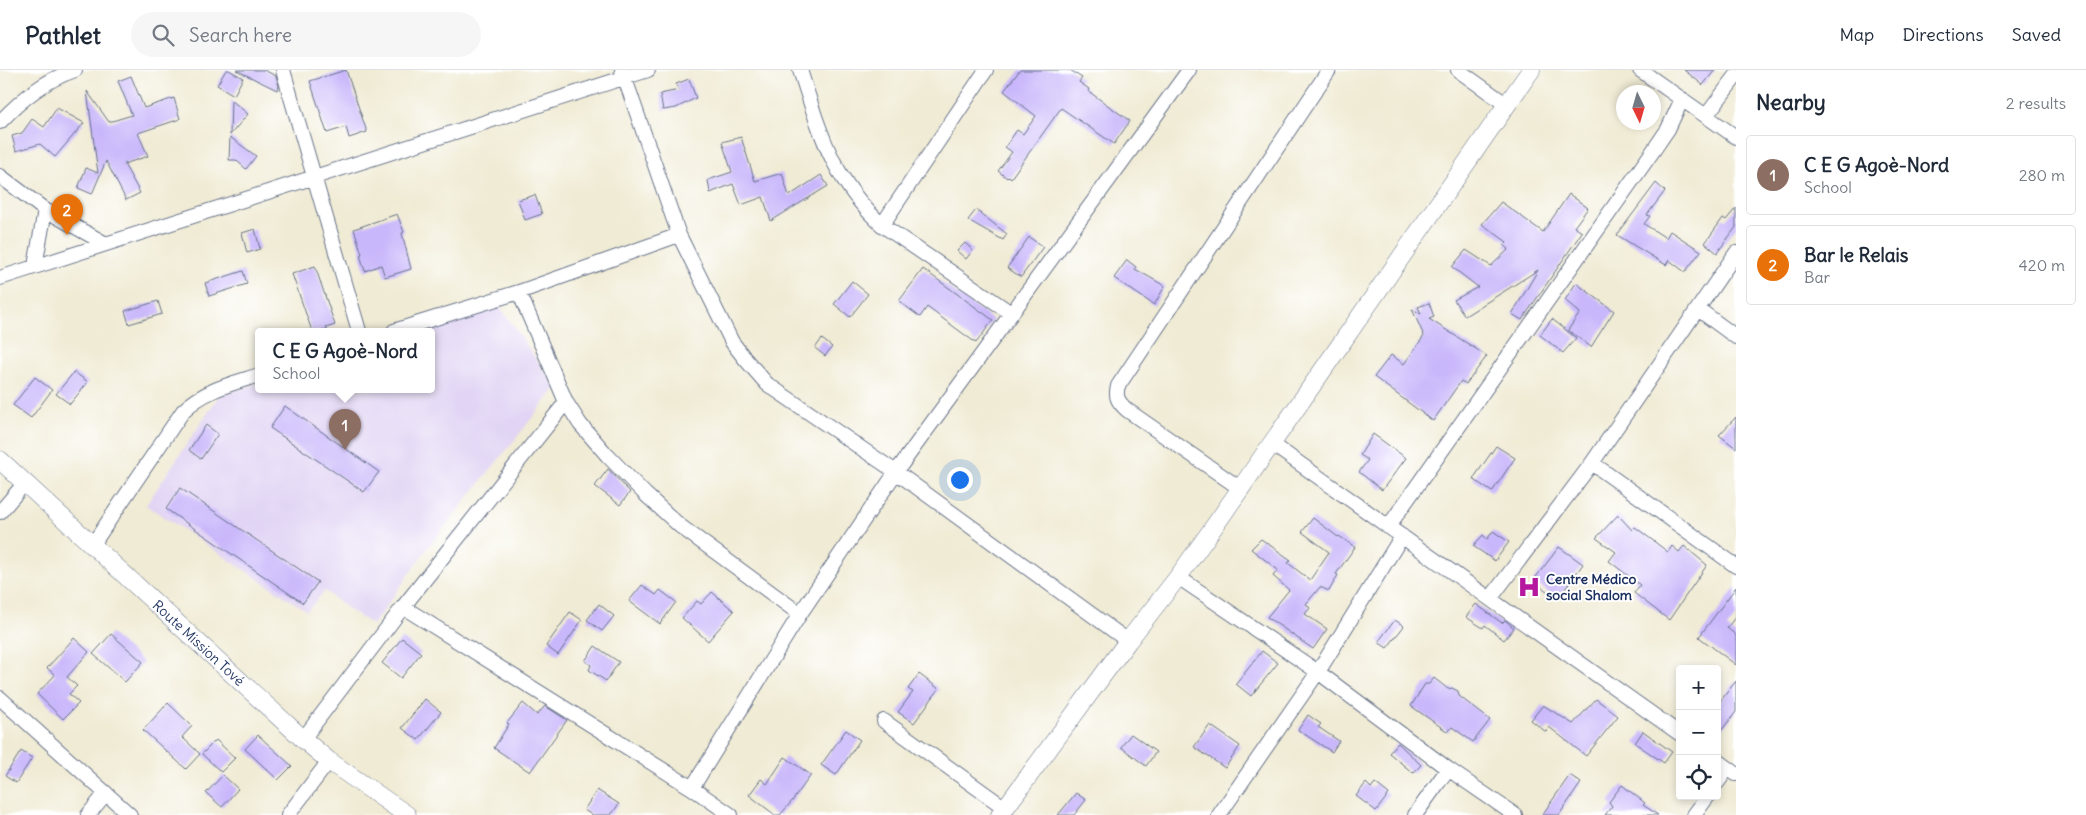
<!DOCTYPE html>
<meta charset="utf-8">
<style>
body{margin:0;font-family:Delius,sans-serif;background:#f6f6f7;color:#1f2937}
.controls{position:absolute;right:15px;bottom:15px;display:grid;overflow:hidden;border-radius:5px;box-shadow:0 2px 8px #0003}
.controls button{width:45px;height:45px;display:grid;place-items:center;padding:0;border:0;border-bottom:1px solid #e0e1e3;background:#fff;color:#1f2937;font:25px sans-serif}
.compass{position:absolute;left:1616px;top:15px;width:45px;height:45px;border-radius:50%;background:#fff;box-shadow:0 2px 8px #0003;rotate:175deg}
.you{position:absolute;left:959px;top:409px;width:18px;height:18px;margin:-12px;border:4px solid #fff;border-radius:50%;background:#1a73e8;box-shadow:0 0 0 8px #1a73e833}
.badge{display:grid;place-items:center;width:32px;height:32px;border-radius:50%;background:#b5179e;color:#fff;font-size:16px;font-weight:700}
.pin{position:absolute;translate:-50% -41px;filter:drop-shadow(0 1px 2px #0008)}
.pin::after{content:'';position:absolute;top:26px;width:18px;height:15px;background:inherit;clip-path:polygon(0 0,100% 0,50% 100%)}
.popup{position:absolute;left:255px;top:258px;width:180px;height:65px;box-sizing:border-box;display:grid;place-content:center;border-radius:5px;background:#fff;filter:drop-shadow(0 1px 4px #0005);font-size:16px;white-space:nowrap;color:#747a83}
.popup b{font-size:19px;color:#1f2937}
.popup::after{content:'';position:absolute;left:50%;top:100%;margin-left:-10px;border:10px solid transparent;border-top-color:#fff}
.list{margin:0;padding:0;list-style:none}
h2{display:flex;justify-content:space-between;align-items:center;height:65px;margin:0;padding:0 20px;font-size:21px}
h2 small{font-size:16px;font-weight:400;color:#747a83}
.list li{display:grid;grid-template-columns:32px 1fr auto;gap:15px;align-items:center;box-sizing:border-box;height:80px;margin:0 10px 10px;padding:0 10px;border:1px solid #e0e1e3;border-radius:5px}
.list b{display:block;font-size:19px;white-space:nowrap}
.list p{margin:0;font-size:16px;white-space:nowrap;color:#747a83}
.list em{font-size:16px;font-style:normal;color:#747a83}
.icon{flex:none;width:28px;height:28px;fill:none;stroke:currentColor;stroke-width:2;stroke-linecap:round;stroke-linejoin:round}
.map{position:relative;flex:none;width:1736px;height:745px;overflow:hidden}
header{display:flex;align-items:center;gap:30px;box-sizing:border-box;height:70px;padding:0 25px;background:#fff;border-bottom:1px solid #e0e1e3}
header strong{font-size:24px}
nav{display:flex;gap:28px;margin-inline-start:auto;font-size:18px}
.search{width:350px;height:45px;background:#f6f6f7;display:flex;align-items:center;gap:12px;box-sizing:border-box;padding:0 18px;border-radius:28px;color:#747a83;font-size:19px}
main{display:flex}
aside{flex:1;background:#fff}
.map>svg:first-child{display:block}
.built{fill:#e1d4f4}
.building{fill:#c9b7fb}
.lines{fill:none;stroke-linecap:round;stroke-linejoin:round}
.minor-casing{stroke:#667187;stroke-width:16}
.tertiary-casing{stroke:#667187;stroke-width:19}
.minor{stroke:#fff;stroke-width:14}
.tertiary{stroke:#fff;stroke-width:18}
.labels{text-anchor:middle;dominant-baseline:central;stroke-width:4;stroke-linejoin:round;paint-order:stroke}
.poi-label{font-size:14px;font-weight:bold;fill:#1b2f5e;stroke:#fff;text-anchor:start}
.street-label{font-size:14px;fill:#1b2f5e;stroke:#fff}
</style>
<header>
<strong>Pathlet</strong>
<div class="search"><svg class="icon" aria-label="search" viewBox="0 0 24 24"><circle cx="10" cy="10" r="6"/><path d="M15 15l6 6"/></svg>Search here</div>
<nav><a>Map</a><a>Directions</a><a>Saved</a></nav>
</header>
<main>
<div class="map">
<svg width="1736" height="745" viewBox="0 0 1736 745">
<rect width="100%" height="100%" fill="#fff"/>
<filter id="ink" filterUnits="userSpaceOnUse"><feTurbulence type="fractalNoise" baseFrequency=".02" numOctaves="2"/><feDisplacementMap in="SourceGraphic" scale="10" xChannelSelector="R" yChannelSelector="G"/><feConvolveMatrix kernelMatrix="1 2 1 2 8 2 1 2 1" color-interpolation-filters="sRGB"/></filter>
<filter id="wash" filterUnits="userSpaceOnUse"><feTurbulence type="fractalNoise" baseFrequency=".0096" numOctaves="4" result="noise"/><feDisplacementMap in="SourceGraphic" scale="20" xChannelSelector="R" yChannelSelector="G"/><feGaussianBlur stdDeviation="1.12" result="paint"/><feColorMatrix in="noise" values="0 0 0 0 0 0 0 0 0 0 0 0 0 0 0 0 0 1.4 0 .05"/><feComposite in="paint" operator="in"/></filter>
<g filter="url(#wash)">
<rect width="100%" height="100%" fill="#f0ebd4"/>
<path class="built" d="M499,235L556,318L427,479L373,555L349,540L325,521L307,541L146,435L219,326L259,313V319H431V261H418Z"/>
<g id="blocks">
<path class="building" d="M226,0H229L243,8L234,25L217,15Z
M236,0H264L276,6L279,16L277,20Z
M346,0L367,62L349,68L346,57L327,63L310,11Z
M1020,0H1070L1082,8L1079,12L1089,19L1088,21L1130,51L1114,74L1061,38L1011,108L1009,106L1007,108L998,101L1012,82L1005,77L1017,60L1023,64L1036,46L1004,21Z
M1684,0H1715L1703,15Z
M131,6L144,38L174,28L180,49L138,63L148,86L124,94L140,123L126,130L106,91L92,124L78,118L86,98L98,103L87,21L109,52L132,45L118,11Z
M689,9L696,28L676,38L663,40L660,24L679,20L676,14Z
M231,30L248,44L230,65Z
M57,38L84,53L55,87L40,74L16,81L12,66L22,63L32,49L44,57Z
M230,67L256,86L246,99L236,90H229Z
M741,67L755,111L782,103L789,126L821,105L828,116L771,151L763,127L741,135L733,114L710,123L708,110L732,102L722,72Z
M1656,113L1665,121L1647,145L1650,146L1644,154L1666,168L1670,161L1701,181L1685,202L1669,190L1666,195L1617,165Z
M1569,124L1588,138L1574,157L1582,162L1522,250L1512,244L1538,200L1465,246L1454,230L1478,217L1452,197L1466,180L1491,196L1509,179L1504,175L1507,172L1482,154L1501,132L1543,162Z
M535,125L542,144L525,150L518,130Z
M1736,138V157L1717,183L1705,173L1723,148L1726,150Z
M976,140L1007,164L1003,170L968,150Z
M397,144L404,162L402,163L411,199L385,207L381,195L365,201L360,185L362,184L354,159Z
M255,159L260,179L247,183L242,163Z
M1029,167L1043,177L1021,207L1007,198Z
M965,173L973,180L966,189L957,181Z
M1127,190L1136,197L1135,199L1165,216L1154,235L1114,208Z
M315,196L335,255L326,258L328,261H312L292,204Z
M923,199L993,250L976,273L927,237L920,247L899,231Z
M243,201L247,214L209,226L205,213Z
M852,211L868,224L850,247L834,234Z
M1576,213L1614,241L1591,277L1568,260L1580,243L1565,230Z
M158,231L162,244L129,254L125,241Z
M1429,233L1434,247L1429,249L1487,286L1466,314L1461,311L1433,351L1374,307L1391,285L1404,294L1424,266L1412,239L1421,244L1418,237Z
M1552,249L1576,268L1563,283L1540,265Z
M822,269L832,277L825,286L815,278Z
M74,302L88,312L70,334L56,324Z
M35,307L52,320L31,348L13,335Z
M285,336L379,402L364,422L270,358Z
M1736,347V378L1719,365Z
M206,355L218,364L201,389L189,380Z
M1373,364L1406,388L1382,420L1359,402L1368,390L1360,385Z
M1496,376L1515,388L1492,422L1473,409Z
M608,399L630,422L620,435L595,416Z
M180,418L318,512L303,533L166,439Z
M1618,445L1632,460L1635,457L1668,482L1672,476L1679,482L1684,476L1707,495L1669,550L1634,523L1640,515L1609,491L1616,482L1596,468Z
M1313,448L1338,467L1339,466L1355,477L1336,504L1338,505L1329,521L1320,517L1306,534L1310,538L1305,544L1327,559L1313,579L1267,547L1289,520L1273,506L1278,500L1251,479L1261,469L1291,490L1288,493L1310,510L1329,482L1302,462Z
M1493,461L1509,472L1495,491L1473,476L1483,465L1487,469Z
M1559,477L1583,494L1558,529L1533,511Z
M642,515L656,525L660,520L676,532L660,554L629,531Z
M1736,517V546L1727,558L1736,565V595L1699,567Z
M712,522L734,541L708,571L682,548L697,531L701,534Z
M599,534L614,546L602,561L587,550Z
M1476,534L1502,553L1505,550L1514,558L1504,570L1485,555L1483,558L1466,547Z
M570,542L582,550L558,585L546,576Z
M1395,550L1404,556L1387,578L1378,572Z
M111,564L143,592L125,612L93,584Z
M74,568L89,582L67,607L77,616L69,624L79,633L63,649L37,624L55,605L47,598Z
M402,568L421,583L401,608L382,593Z
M595,576L619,592L606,611L589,600L591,595L585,591Z
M1262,581L1278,593L1251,626L1236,614Z
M919,604L939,619L914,653L898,642L913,622L908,619Z
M1434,608L1448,619L1452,618L1458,621L1459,626L1490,650L1473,672L1452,657L1448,662L1411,636L1425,614H1429Z
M1736,611V642L1717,666V635Z
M425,629L441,642L418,670L402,658Z
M1596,629L1618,646L1586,686L1549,657L1546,662L1531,650L1543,635L1573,654Z
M168,633L192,656L182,667L200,684L186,699L143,660Z
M523,633L537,645L545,636L567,650L530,702L494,678L509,654L507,653Z
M1308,645L1321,654L1318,657L1339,671L1332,682L1298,660Z
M1210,655L1240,676L1225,698L1194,677Z
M846,660L860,670L836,705L821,695Z
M1643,661L1672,682L1664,693L1635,673Z
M1131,664L1156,682L1146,696L1121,677Z
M258,665L292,696L278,710L245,679Z
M216,670L235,688L221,702L202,684Z
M1398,673L1421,695L1413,703L1389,683Z
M21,681L32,688L16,713L5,706Z
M785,687L811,705L793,730L780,745H775L749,725L761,709L767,714Z
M223,705L238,719L222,737L206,723Z
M1570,705L1581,713L1559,745H1542Z
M1366,713L1371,718L1375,713L1389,724L1376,741L1356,726Z
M1622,715L1645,733L1643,735L1658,745H1605L1612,736L1609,732Z
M597,720L619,734L611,745H592L584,740Z
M1076,723L1086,730L1074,745H1058Z"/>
</g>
</g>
<g filter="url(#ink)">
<use href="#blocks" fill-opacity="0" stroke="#667187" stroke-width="1"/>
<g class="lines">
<defs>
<path id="minor" d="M283,0L359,261
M622,0L679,165L732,272L746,290L767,314L896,402L1128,571
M800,0C820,62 832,109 882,155L1011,243
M1458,0L1507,35
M1640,0L1736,67
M1706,46L1736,6
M0,52C22,29 45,10 75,0
M0,106L45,140L106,174
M882,155L986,0
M35,196L45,140
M0,208L648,0
M519,222L566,332L580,354L607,385L645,424L680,456L800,544
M1698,239L1736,267
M394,261L519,222L679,165
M1272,374L1680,664
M1592,393L1736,496
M1241,419L1127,340C1118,332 1115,327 1118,316L1329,0
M0,442L25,413
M1388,457L1653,81L1668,59L1682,29
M93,474L183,341C204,320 231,314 259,305
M1178,507L1318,602L1448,699L1515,745
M1490,529L1592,393L1736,183
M403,537L692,718L731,745
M0,628L130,745
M884,651L1005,738
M303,669L403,537L566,332
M1717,690L1736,704
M1717,713L1728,698
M692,718L800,544L896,402L1189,0
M88,745L106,723
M288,745L329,691
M1219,745L1318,602L1402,466
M1415,745L1448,699
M1694,745L1708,726"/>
<g id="tertiary">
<path id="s1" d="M0,390L303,669L329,691L407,745"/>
<path d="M1000,745L1128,571L1178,507L1218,451L1531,0"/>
</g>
</defs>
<use href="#minor" class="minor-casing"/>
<use href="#tertiary" class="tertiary-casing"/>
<use href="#minor" class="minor"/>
<use href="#tertiary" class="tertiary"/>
</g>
</g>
<defs>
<symbol id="hospital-bare" viewBox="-9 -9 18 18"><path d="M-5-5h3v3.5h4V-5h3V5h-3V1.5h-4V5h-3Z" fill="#b5179e" stroke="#fff" stroke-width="2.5" paint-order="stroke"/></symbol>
</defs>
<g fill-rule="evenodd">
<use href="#hospital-bare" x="1513" y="501" width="32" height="32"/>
</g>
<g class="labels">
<g class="poi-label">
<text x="1546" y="509">Centre Médico<tspan x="1546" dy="16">social Shalom</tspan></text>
</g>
<g class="street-label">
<text stroke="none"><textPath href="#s1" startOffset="270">Route Mission Tové</textPath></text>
</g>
</g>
</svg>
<div class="controls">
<button>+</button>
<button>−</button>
<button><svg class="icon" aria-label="locate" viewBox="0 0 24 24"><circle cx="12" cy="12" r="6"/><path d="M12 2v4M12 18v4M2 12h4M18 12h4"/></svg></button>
</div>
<svg class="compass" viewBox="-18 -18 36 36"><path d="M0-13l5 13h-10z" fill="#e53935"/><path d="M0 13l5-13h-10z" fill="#747a83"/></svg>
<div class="you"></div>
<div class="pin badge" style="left:345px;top:380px;background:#8d6e63">1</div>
<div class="popup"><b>C E G Agoè-Nord</b>School</div>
<div class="pin badge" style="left:67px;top:165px;background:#e8710a">2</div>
</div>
<aside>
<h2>Nearby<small>2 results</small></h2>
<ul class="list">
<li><span class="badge" style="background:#8d6e63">1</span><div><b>C E G Agoè-Nord</b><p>School</p></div><em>280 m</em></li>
<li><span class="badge" style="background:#e8710a">2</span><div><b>Bar le Relais</b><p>Bar</p></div><em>420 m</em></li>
</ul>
</aside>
</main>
